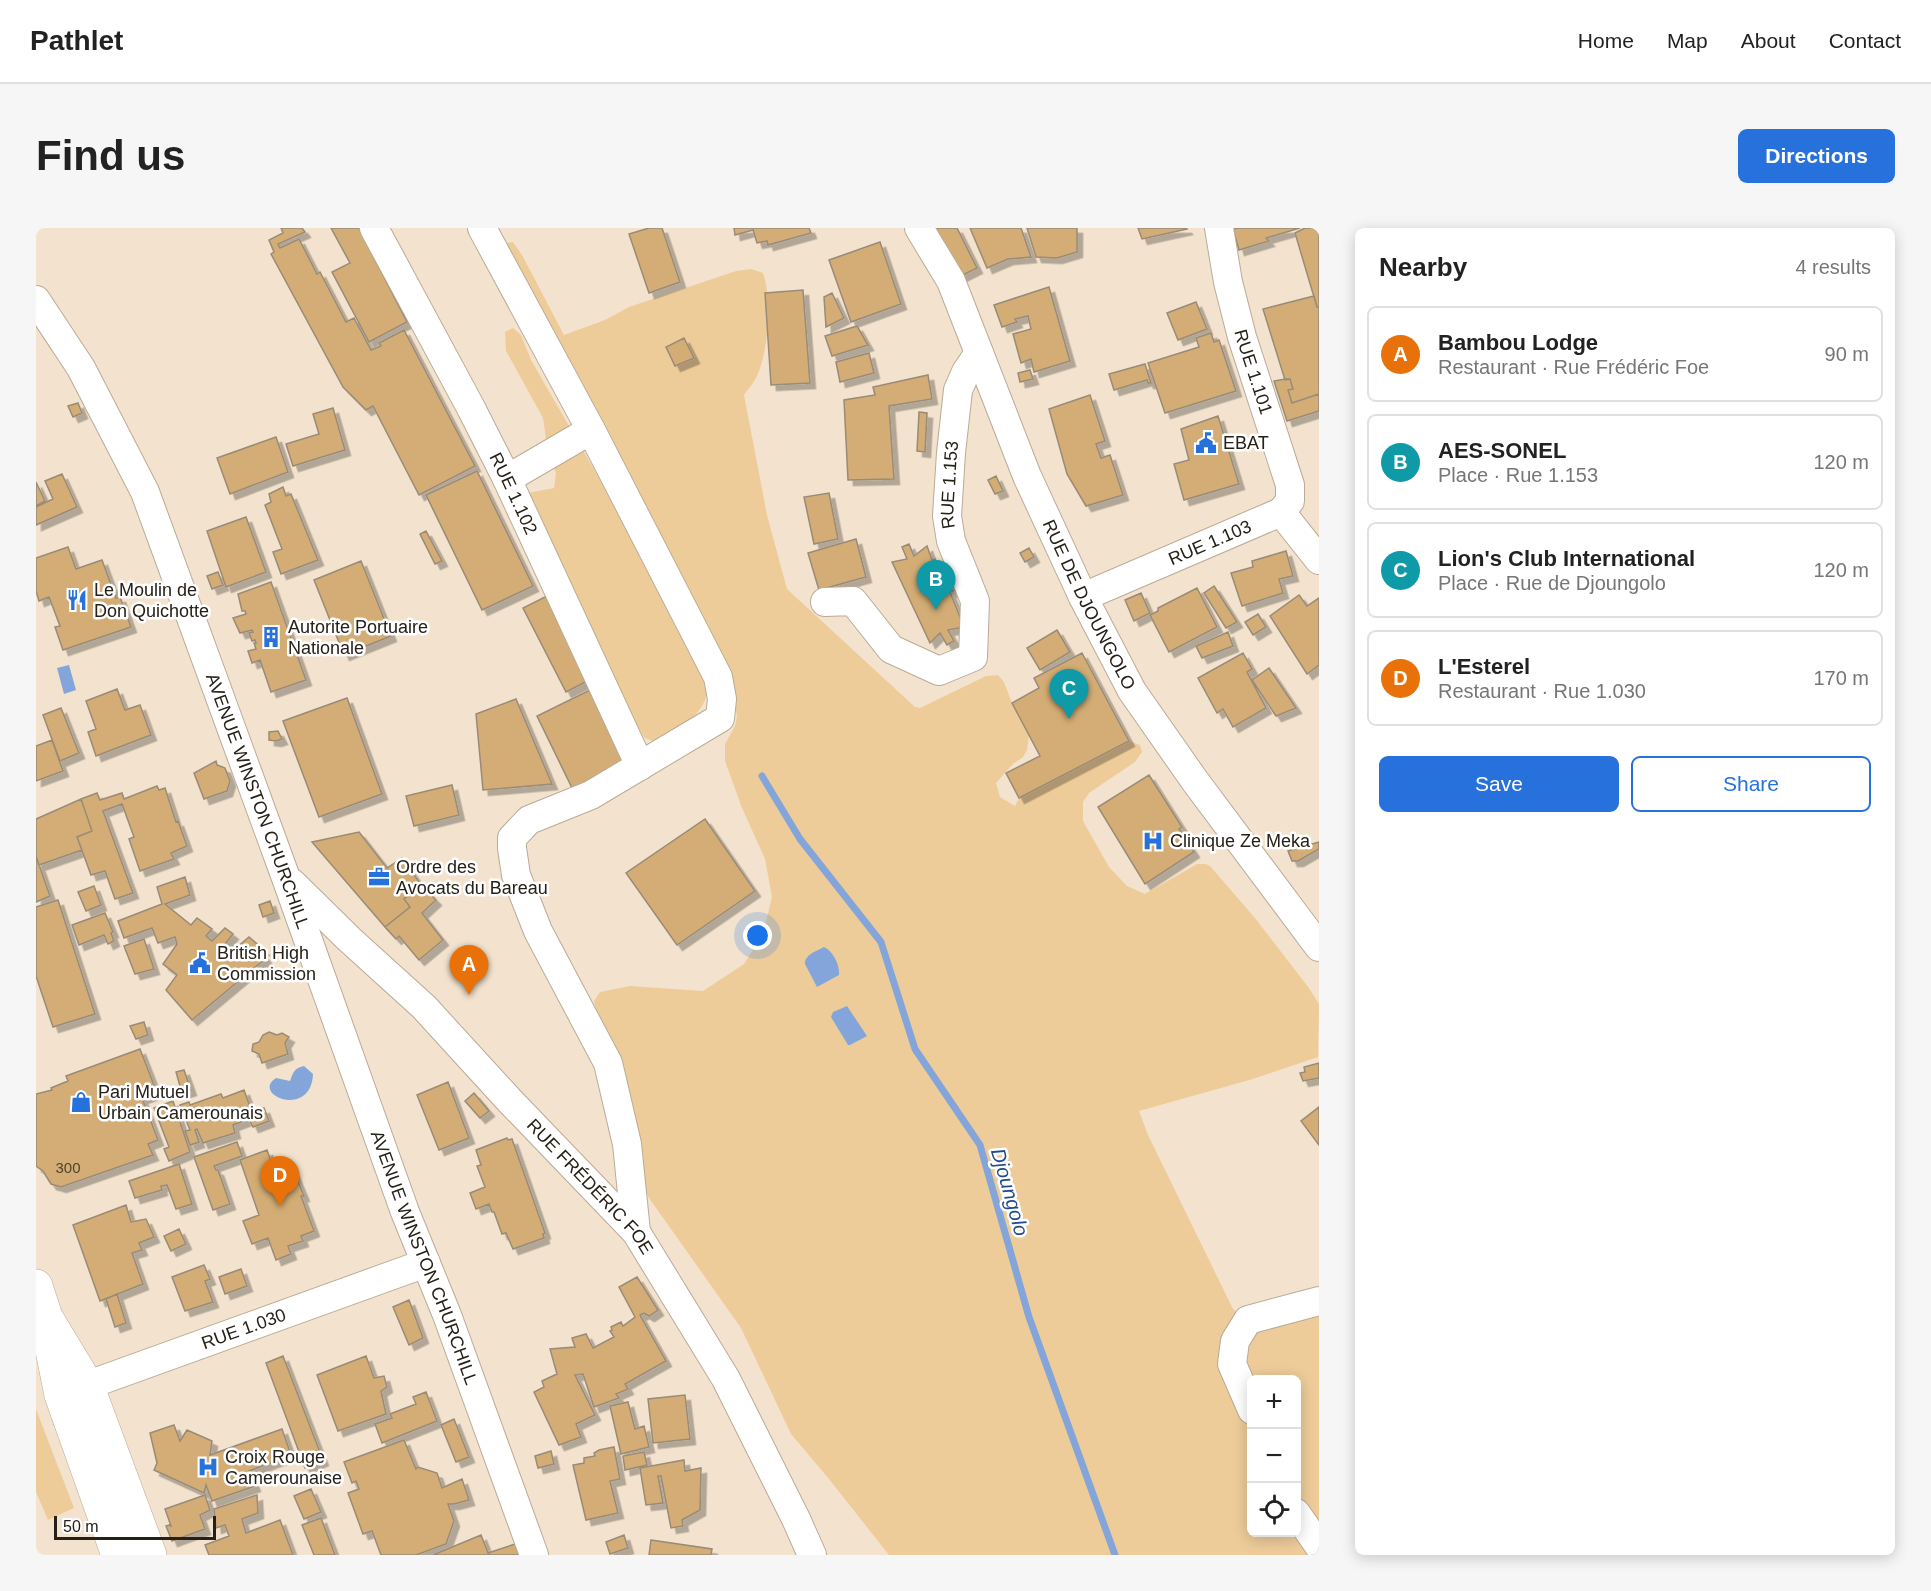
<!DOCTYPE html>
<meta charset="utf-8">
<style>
body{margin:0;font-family:Helvetica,sans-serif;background:#f6f6f6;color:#222}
.controls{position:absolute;right:18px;bottom:18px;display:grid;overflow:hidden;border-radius:9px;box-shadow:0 3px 15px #0003}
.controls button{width:54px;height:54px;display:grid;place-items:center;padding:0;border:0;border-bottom:2px solid #e0e0e0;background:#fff;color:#222;font:30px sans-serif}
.scale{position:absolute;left:18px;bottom:15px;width:162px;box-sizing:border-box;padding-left:6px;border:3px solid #252018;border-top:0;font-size:16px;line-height:21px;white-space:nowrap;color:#252018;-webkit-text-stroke:4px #fff;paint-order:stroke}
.you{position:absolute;left:722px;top:708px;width:21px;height:21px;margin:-15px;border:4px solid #fff;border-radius:50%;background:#1a73e8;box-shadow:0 0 0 9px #1a73e833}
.badge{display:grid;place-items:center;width:39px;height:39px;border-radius:50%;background:#2771dc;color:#fff;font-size:20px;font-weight:700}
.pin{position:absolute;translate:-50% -50px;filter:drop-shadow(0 2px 3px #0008)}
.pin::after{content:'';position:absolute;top:32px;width:21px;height:18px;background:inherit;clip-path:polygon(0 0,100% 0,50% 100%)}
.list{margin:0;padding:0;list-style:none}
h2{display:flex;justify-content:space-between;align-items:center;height:78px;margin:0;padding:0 24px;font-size:26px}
h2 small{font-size:20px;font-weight:400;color:#767676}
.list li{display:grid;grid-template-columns:39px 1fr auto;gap:18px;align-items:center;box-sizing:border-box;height:96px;margin:0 12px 12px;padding:0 12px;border:2px solid #e0e0e0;border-radius:9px}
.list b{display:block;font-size:22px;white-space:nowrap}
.list p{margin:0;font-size:20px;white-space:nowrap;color:#767676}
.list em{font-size:20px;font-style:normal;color:#767676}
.actions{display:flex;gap:12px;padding:18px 24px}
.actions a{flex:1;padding:14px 0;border:2px solid #2771dc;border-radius:9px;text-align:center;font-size:21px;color:#2771dc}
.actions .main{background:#2771dc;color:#fff}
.icon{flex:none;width:33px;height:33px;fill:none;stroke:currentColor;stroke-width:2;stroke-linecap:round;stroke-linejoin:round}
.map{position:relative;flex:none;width:1283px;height:1327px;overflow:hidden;border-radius:9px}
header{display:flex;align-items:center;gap:36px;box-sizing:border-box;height:84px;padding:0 30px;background:#fff;border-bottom:2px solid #e0e0e0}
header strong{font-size:28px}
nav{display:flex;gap:33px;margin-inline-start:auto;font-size:21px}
.intro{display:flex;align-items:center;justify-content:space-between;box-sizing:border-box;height:144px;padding:0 36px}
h1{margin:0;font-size:42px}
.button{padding:15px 27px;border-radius:9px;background:#2771dc;color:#fff;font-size:21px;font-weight:700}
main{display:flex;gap:36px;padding:0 36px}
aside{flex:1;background:#fff;border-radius:9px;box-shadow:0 3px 15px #0003}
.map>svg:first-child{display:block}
.green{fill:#eecc9a;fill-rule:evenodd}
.water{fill:#83a5da}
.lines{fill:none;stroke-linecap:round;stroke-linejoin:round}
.stream{stroke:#83a5da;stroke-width:7}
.building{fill:#d3ad74;stroke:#998b77;stroke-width:1.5;filter:url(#shadow)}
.minor-casing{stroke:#baab96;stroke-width:30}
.major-casing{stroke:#baab96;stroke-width:34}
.minor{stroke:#fff;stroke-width:28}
.major{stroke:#fff;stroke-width:33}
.labels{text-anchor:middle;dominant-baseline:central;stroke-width:5;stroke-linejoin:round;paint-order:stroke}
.number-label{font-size:15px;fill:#50432f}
.street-label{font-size:18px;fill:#252018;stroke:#fff}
.poi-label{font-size:18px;fill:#252018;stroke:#fff;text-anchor:start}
.water-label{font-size:20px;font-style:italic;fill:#214c8c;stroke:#fff}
</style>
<header>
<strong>Pathlet</strong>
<nav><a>Home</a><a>Map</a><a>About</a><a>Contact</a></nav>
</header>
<div class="intro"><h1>Find us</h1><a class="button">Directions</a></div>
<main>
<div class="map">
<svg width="1283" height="1327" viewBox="0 0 1283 1327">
<defs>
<filter id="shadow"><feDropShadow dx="5.5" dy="5.5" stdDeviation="0" flood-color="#0004"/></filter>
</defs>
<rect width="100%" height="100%" fill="#f3e3ce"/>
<path class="green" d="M477,14L486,27L528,107L569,92L593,79L700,43L715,41L727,45C736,72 733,121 721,148C718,155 712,161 708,167L731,287L751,361L879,479L884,480L950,448L962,447L968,454L976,475L993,507L991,522L987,529L977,536L960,555L964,569L979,578L983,570L1093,513L1104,517L1106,524L1099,534L1053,565L1047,574V593L1073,639L1091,658L1109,666L1161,636H1170L1174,638L1219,690L1273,760L1283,776L1282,829L1217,851L1103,883L1112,907L1197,1081L1203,1086L1283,1076V1327H853L793,1251L755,1206L705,1100L613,970L601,947L558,773L564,764L594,758L667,763L708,736L727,706L736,669L729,631L706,580L689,533V516L699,498L701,488L698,473L469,15ZM1216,1152H1260V1304H1216Z
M477,100L485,107L495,132L559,243L668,450C669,455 672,463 670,469C667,483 641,508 626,512C619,514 614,513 608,509L569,442L492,265L518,260L520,245L512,225L507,190L470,123L469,104Z
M0,1181L38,1280L12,1292L0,1264Z"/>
<path class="water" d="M33,437L40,462L28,466L21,440Z
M788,719C797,723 804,737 803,747L781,759L769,736C769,726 781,723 788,719Z
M811,778L831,808L814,817H812L795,789L797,784Z
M268,838L277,846C275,892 214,866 240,850L254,853C257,845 258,840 268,838Z"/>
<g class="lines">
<path class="stream" d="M726,548L764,611L845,714L879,821L944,917L993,1089L1079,1327"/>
</g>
<path class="building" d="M245,0H266L269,4L242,16L244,20L263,11L281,46L284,44L310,94L318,90L335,122L345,118L343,115L368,102L439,238L383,267L337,178L330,182L307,159L235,26L238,24L233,12L247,5Z
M295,0H323L371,94L333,114L296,44L314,35Z
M613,0H626L644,54L613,65L593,6Z
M698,0H773L775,5L732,17L731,13L721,15L717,2L699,7Z
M899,0H921L941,40L925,48Z
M934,0H985L995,29L972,31L951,40Z
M991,0H1041V24L1021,30L1000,29Z
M1102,0H1150L1151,1L1106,11Z
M1202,0H1264L1230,10L1233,13L1203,22L1197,1Z
M1269,0H1283V79H1281L1259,5Z
M844,14L865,76L815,94L793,32Z
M1013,59L1034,133L998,144L995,131L985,135L977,106L995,101L992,88L979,91L981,94L966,99L958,77Z
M767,62L774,155L735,157L729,65Z
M796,65L808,90L790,99L788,69Z
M1278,68L1281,79H1283V166L1256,175L1252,162L1257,161L1254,151L1249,152L1227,81Z
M1160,74L1171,101L1142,112L1131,85Z
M821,98L832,117L796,128L789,108Z
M1175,105L1178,114L1183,112L1200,163L1129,185L1112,135L1163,119L1160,110Z
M648,110L658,130L639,138L630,119Z
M833,125L838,145L804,154L800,134Z
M1109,136L1115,155H1112L1111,152L1078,162L1073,146Z
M994,142L997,151L984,154L982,145Z
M892,147L896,171L853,178L858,251L812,252L808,172L839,167L837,159Z
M1249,151H1254L1257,161L1252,162L1256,175L1283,166V183L1251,193L1238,153Z
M1054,167L1069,213L1060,216L1065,230L1074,227L1087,267L1050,278L1031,246L1013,181Z
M42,175L46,185L37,189L32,178Z
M297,180L309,222L257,238L250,216L283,206L277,186Z
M883,184L891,185L889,224L881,223Z
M1182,188L1203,256L1148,272L1138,236L1153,232L1145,201Z
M240,209L252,244L194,266L181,230Z
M441,243L497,358L446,382L390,267Z
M26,246L41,279L0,297V279L17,271L9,253Z
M960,248L967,263L959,266L952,252Z
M0,254L9,273L0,278Z
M247,259L250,268L255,266L282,332L245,346L237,324L246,321L229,277L235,274L233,266Z
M793,265L802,311L778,316L768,269Z
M210,289L230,344L190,359L171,303Z
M390,303L406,333L399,336L384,306Z
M820,311L830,349L783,362L772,325Z
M873,316L878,328L891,318L896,332L899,331L909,353L919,347L925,360L914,364L928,399L912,402L918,413L911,417L904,405L894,415L856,334L871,331L866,319Z
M32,319L40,341L66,332L80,370L84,369L95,399L27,422L19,399L24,398L13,369L3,373L0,363V330Z
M993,320L998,329L989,334L984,325Z
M1250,323L1257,348L1243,351L1247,365L1206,378L1195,345L1217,339L1216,333Z
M325,333L355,408L308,427L278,352Z
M182,344L187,357L176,361L171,348Z
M235,354L270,452L235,464L224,432L216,435L212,423L220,421L218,415H220L219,412L216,413L213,405L217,404L216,402L204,405L197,390L210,386L209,383H206L202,366Z
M1178,358L1201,394L1190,400L1168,365Z
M1161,360L1181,399L1133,424L1114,387L1122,383V380Z
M1105,365L1114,385L1098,393L1089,372Z
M515,366L557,450L530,464L487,380Z
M1263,367L1271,378L1283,370V437L1271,446L1234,388Z
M1222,386L1230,399L1217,407L1209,394Z
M1021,402L1034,424L1004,442L991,420Z
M1192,404L1197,418L1166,430L1160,418Z
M1046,425L1093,513L983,570L970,545L1004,528L976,475L1003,460L998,450Z
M1207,425L1216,441L1211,444L1230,480L1197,499L1187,481L1181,485L1162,450Z
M1233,440L1260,480L1240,488L1216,452Z
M81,461L89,482L104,477L115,507L60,528L52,504L60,501L50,473Z
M556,461L593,535L537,562L501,488Z
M311,470L346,566L283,589L247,493Z
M480,471L516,556L447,562L440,486Z
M25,480L43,525L24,533L7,487Z
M242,503L246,511L240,513L233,512V504Z
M16,512L27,543L0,553V518Z
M180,533L181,537L189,540L194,553L191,563L168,571L158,545Z
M1113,547L1146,599L1143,601L1158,624L1109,656L1062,579Z
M416,557L423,587L378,598L370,568Z
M121,558L123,562L129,560L140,594L142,593L151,618L135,625L138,631L104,643L93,611L98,609L86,576L67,583L97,665L79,671L69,643L55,647L41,609L56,603L45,571L61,565L64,572L86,565L88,571Z
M45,571L56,603L41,609L46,622L3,637L0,628V591Z
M669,591L719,663L641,717L590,645Z
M323,604L351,640L366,630L386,658L368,671L374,679L349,699L276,614Z
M1283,614V621L1262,633H1256L1252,623Z
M0,628L14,668L0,674Z
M149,649L154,667L129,676L155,697L161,690L176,701L170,708L176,713L189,700L197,706L186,720L193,726L213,709L228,722L225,724L230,730L156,792L130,762L141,747L127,736L141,716L139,709L122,715L116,700L88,710L82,693L126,676L121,659Z
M58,658L65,677L50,683L42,664Z
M386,658L400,672L386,685L407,712L383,732L363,708L360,711L349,699L374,679L368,671Z
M22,672L59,786L17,799L0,748V679Z
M234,673L238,685L227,689L223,677Z
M69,685L77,704L75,705L78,713L72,716L68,707L43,717L36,697Z
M108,711L118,741L99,746L88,718Z
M108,794L112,807L100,811L94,798Z
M233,804L241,807L246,805L253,809L249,815L252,826L226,835L223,826L216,823L217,816L223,814L227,807Z
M104,821L121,865L106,870L122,912L112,916L117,927L25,959L15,956L7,943L0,938V866L16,862L15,860L32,853L30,848Z
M1283,835V850L1267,853L1264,845L1269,844L1268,839Z
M148,842L155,862L146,865L140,844Z
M412,854L433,910L403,922L381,867Z
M208,862L216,884L228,880L233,893L217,899L213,891L197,897L199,905L167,915L161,901L159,902L163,914L154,917L149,903L154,902L144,877L153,874L154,877L185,866L187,870Z
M438,865L453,883L444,890L429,873Z
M137,873L154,924L133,933L128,921L133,919L118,880Z
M1283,879V917L1265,893Z
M471,910L472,912L476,911L509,1005L507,1006L508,1010L477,1021L470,1005L466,1006L458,984H456L453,976L440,981L434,965L449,959L441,938L445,937L440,922Z
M201,914L206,928L178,938L180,942H182L194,976L177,982L158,929Z
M231,922L235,933L238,932L241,941L255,937L268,968H265L278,1003L265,1008L267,1013L252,1018L255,1026L240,1032L232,1010L216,1016L207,993L223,987L204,932Z
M143,936L156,976L140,981L131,957L125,958L126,962L99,970L93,953Z
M90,977L95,994L110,991L118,1009L103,1015L106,1022L96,1025L107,1056L64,1073L37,997Z
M143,1001L150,1016L135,1023L128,1008Z
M168,1037L174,1051L169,1053L177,1074L149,1083L136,1049Z
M205,1041L211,1058L189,1066L183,1049Z
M601,1049L622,1082L613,1088L608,1085L604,1087L630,1133L589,1156L592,1161L580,1166L583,1170L558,1179L547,1146L539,1147L559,1187L540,1196L545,1209L523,1217L498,1164L508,1159L506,1153L521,1146L514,1121L539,1119L536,1110L550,1106L557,1120L578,1109L574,1103L576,1102L575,1099L585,1094L587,1098L599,1089L583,1059Z
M81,1066L90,1095L79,1099L70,1071Z
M373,1072L387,1110L373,1117L357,1079Z
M247,1128L287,1232L269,1240L230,1135Z
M330,1128L338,1150L348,1148L351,1159L345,1163L350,1186L302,1203L281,1147Z
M390,1164L401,1193L346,1215L339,1196L356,1190L354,1186L380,1176L377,1169Z
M649,1167L654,1211L617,1215L612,1171Z
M592,1174L599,1201L608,1198L613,1219L585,1226L574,1178Z
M418,1191L433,1229L420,1234L405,1197Z
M138,1197L144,1213L151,1202L176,1213L174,1227L246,1201L255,1227L213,1243L219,1258L176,1273L170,1257L168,1265L118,1242L121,1235L114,1205Z
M368,1212L380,1241L382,1239L401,1245L406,1260L426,1251L433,1272L418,1276H412L418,1293L410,1316L380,1327H345L336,1303L327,1306L312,1265L323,1261L320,1253L316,1255L308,1234Z
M578,1219L584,1251L574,1253L582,1285L550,1292L537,1237L548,1235V1230L559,1228L558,1225L563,1222Z
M515,1223L518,1236L502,1240L499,1228Z
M608,1224L611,1237L589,1242L587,1228Z
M648,1232L649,1243L665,1240L664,1282L646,1292L647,1298L635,1300L625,1248H622L627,1275L610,1277L604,1240Z
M275,1261L285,1284L268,1291L258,1268Z
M169,1267L174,1282L164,1287L169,1301L136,1313L130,1298L133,1297L135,1298L129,1281Z
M221,1267L222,1285L206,1291L210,1305L244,1292L257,1327H173L169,1317L193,1308L189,1297L180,1300L178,1281Z
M285,1290L299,1327H278L266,1297Z
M445,1307L453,1327H397Z
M588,1307L592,1320L574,1326L570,1314Z
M615,1312L676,1321L675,1327H613Z
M479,1316L483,1327H453L452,1325Z"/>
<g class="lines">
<defs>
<g id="minor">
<path id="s1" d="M338,0L435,180L471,251L604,538"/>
<path d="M446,0L555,202L682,449L686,471L684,490L555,567L493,592L476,610V620L480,647L502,703L572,835L591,916L600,1004"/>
<path id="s2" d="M883,0L915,53L991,248L1047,369L1096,463L1159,553L1283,719"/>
<path id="s3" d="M1183,0L1192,54L1206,109L1254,257V273L1245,284"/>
<path id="s4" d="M0,72L45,140L109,264L250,650L369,984L411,1087L498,1327"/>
<path d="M471,251L555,202"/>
<path id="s5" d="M1047,369L1245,284L1283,332"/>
<path id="s6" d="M789,374L817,373L855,421L903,443L937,429L939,373L915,313L911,288L915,225L922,162L930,144L943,125"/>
<path id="s7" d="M256,655L313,711L388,779L474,873L600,1004L690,1151L760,1291L776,1327"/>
<path id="s8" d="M30,1165L390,1035"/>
<path d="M1216,1182L1196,1136L1199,1113L1212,1092L1283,1073"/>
<path d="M1260,1285L1283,1318"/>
</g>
<path id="major" d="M0,1058L10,1089L51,1157L114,1327
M14,1112L25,1167L82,1327"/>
</defs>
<use href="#minor" class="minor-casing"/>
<use href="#major" class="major-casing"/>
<use href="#minor" class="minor"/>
<use href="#major" class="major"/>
</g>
<defs>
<symbol id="civic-bare" viewBox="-9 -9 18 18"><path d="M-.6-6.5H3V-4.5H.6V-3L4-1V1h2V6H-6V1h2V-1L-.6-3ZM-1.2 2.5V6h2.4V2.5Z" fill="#2771dc" stroke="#fff" stroke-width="2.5" paint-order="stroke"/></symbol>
<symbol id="restaurant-bare" viewBox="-9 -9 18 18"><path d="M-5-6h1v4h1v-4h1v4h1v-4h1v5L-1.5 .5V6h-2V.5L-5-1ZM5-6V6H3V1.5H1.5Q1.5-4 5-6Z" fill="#2771dc" stroke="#fff" stroke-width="2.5" paint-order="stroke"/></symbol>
<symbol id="building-bare" viewBox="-9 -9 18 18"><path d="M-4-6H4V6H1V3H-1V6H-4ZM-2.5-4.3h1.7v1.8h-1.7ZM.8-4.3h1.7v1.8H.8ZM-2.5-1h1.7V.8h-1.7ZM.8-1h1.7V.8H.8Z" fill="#2771dc" stroke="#fff" stroke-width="2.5" paint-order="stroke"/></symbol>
<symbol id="hospital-bare" viewBox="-9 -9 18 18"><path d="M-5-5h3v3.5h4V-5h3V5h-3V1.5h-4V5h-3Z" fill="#2771dc" stroke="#fff" stroke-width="2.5" paint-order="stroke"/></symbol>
<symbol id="office-bare" viewBox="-9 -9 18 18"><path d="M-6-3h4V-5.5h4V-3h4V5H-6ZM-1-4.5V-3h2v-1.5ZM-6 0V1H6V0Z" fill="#2771dc" stroke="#fff" stroke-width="2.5" paint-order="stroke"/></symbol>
<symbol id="shop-bare" viewBox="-9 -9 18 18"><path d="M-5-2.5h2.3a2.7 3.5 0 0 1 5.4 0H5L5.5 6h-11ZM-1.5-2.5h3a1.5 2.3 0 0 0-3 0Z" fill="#2771dc" stroke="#fff" stroke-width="2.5" paint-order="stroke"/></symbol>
</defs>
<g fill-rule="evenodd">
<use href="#civic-bare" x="1155" y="200" width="30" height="30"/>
<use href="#restaurant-bare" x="26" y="357" width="30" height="30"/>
<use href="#building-bare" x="220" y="394" width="30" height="30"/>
<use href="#hospital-bare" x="1102" y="598" width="30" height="30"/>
<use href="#office-bare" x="328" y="634" width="30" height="30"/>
<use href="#civic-bare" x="149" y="720" width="30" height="30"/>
<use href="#shop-bare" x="30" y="859" width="30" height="30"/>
<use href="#hospital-bare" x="157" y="1224" width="30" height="30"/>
</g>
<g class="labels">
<g class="number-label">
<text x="32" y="939">300</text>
</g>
<g class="street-label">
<text stroke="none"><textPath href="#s3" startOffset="148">RUE 1.101</textPath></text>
<text stroke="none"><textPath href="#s6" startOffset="356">RUE 1.153</textPath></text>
<text stroke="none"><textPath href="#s1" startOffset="300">RUE 1.102</textPath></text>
<text stroke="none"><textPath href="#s5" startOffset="138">RUE 1.103</textPath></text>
<text stroke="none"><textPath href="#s2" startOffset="414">RUE DE DJOUNGOLO</textPath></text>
<text stroke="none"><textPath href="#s4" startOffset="550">AVENUE WINSTON CHURCHILL</textPath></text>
<text stroke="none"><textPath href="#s7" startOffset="426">RUE FRÉDÉRIC FOE</textPath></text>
<text stroke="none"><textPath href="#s4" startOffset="1036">AVENUE WINSTON CHURCHILL</textPath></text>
<text stroke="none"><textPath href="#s8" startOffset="189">RUE 1.030</textPath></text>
</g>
<g class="poi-label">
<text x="1187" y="215">EBAT</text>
<text x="58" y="362">Le Moulin de<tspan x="58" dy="21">Don Quichotte</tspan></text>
<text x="252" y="399">Autorite Portuaire<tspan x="252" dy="21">Nationale</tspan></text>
<text x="1134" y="613">Clinique Ze Meka</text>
<text x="360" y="639">Ordre des<tspan x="360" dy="21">Avocats du Bareau</tspan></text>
<text x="181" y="725">British High<tspan x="181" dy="21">Commission</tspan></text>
<text x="62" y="864">Pari Mutuel<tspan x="62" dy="21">Urbain Camerounais</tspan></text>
<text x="189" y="1229">Croix Rouge<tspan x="189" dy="21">Camerounaise</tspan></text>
</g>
<g class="water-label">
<text transform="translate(974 964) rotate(74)">Djoungolo</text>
</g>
</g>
</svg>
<div class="controls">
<button>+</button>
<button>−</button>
<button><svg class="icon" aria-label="locate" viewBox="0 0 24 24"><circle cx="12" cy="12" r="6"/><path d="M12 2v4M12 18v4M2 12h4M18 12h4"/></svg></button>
</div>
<div class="scale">50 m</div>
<div class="you"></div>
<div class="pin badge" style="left:433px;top:767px;background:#e8710a">A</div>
<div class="pin badge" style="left:900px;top:382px;background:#0f9aa8">B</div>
<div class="pin badge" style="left:1033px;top:491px;background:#0f9aa8">C</div>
<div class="pin badge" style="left:244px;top:978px;background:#e8710a">D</div>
</div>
<aside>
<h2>Nearby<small>4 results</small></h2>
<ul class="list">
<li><span class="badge" style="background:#e8710a">A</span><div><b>Bambou Lodge</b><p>Restaurant · Rue Frédéric Foe</p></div><em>90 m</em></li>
<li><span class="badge" style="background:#0f9aa8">B</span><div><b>AES-SONEL</b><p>Place · Rue 1.153</p></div><em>120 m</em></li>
<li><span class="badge" style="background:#0f9aa8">C</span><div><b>Lion's Club International</b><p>Place · Rue de Djoungolo</p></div><em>120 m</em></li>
<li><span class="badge" style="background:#e8710a">D</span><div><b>L'Esterel</b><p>Restaurant · Rue 1.030</p></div><em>170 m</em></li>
</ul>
<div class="actions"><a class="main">Save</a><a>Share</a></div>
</aside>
</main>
